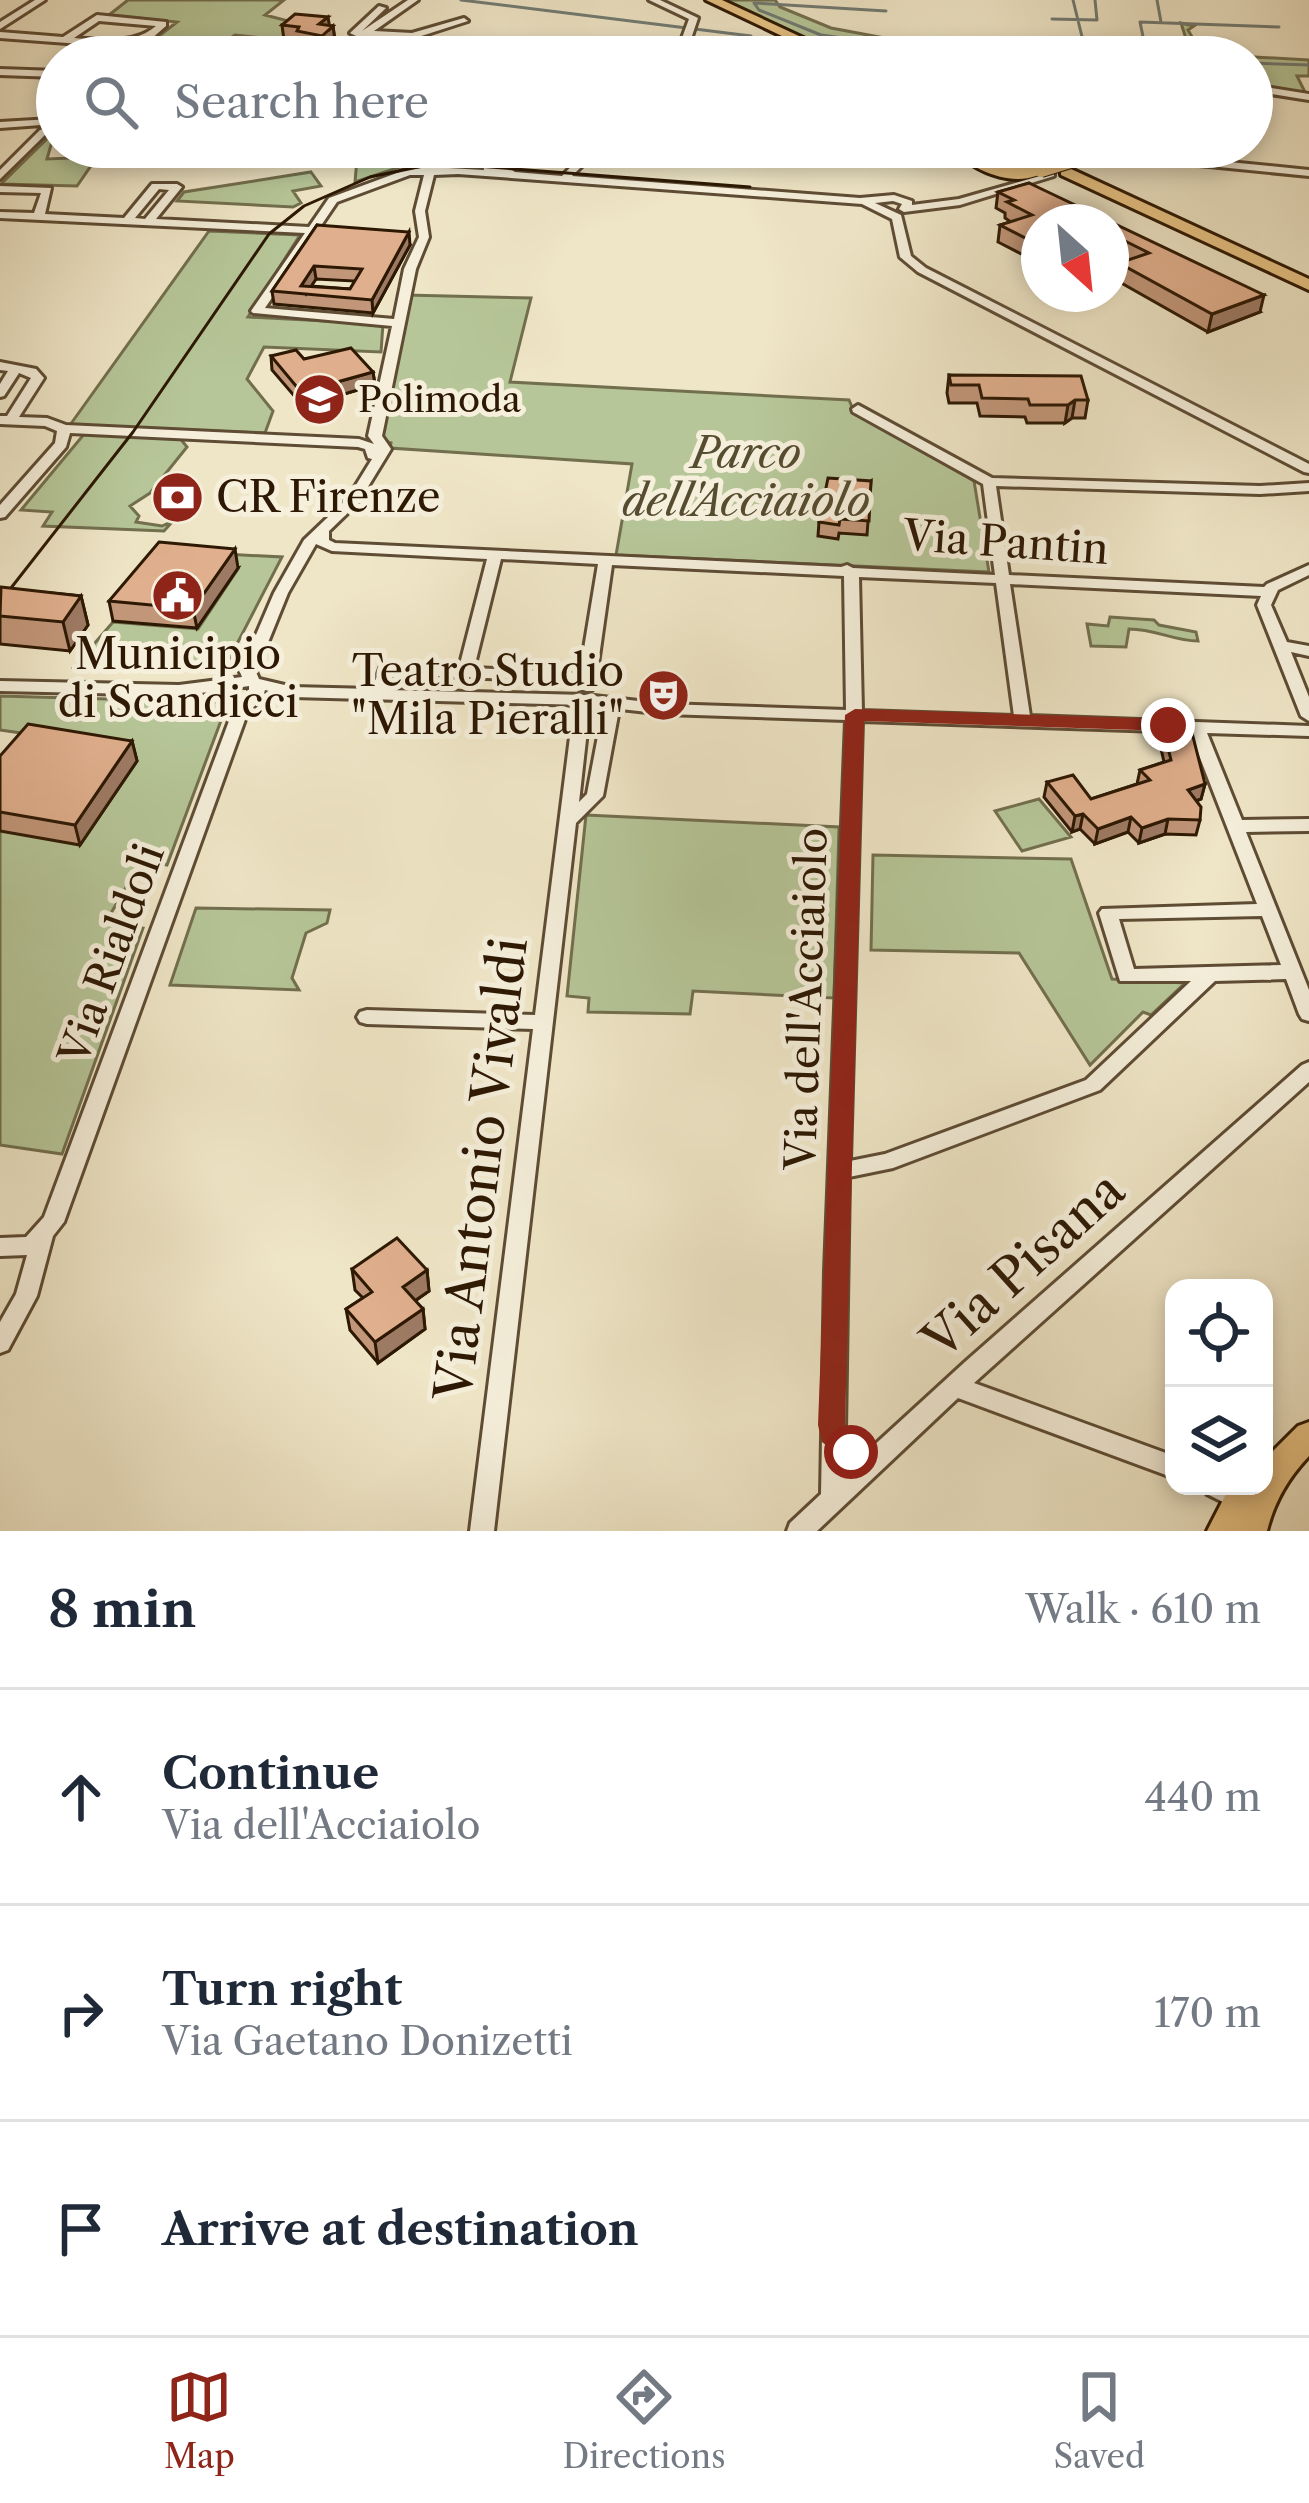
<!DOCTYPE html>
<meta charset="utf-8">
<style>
body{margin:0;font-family:"Libre Caslon Text",serif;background:#f6f6f7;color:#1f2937}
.controls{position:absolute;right:36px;bottom:36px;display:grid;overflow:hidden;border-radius:24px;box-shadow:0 6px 18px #0003}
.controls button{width:108px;height:108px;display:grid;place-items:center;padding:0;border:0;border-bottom:3px solid #e0e1e3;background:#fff;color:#1f2937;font:60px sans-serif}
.compass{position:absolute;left:1021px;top:204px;width:108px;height:108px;border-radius:50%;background:#fff;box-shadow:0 6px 18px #0003;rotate:153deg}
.stop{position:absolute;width:36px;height:36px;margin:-27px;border:9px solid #8f2418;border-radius:50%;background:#fff}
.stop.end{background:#8f2418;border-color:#fff;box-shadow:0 3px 12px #0008}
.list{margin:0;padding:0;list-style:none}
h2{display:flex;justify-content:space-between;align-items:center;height:156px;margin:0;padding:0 48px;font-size:51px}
h2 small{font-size:39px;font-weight:400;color:#747a83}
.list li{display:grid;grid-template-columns:78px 1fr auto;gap:36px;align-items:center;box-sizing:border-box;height:216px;padding:0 48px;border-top:3px solid #e0e1e3}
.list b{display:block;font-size:45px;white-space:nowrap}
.list p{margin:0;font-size:39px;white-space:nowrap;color:#747a83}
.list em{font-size:39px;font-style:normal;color:#747a83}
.icon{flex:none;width:66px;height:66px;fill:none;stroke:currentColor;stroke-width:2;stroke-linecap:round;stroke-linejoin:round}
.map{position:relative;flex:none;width:1309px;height:1531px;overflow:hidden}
.search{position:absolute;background:#fff;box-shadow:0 6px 18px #0003;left:36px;right:36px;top:36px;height:132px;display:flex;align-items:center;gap:30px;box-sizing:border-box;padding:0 42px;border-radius:66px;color:#747a83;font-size:45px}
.sheet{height:804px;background:#fff}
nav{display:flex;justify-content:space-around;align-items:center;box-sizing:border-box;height:168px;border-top:3px solid #e0e1e3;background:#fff;font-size:33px;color:#747a83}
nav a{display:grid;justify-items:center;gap:6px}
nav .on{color:#8f2418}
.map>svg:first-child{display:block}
.green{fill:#b6c698;stroke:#726f4e;stroke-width:3}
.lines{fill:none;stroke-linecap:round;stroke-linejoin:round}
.stream{stroke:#717b74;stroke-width:3}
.minor-casing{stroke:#5e4c34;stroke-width:6}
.major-casing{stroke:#2d1803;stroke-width:6}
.highway-casing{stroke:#2d1803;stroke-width:6}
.minor{fill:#f5efdb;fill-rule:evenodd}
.major{fill:#e8c384;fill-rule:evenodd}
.highway{fill:#e8c384;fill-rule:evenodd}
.tram{stroke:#2d1803;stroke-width:3}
.highway-bridge-casing{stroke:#2d1803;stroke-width:16;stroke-linecap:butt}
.highway-bridge{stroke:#e8c384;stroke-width:14}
.wall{fill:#c19679;stroke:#2d1803;stroke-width:3;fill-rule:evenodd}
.shaded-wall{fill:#9d7a63;stroke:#2d1803;stroke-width:3}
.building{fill:#e0af8d;stroke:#2d1803;stroke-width:3;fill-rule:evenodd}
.route{fill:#8f2418}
.labels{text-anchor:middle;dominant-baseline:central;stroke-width:10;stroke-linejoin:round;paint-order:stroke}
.far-poi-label{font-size:36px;fill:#2d1803;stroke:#f5efdb;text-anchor:start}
.park-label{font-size:42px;font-style:italic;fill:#564c30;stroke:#f5efdb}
.poi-label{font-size:42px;fill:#2d1803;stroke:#f5efdb;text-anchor:start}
.street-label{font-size:42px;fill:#2d1803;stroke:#f5efdb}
.near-street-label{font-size:51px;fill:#2d1803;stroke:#f5efdb}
</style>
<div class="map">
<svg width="1309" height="1531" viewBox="0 0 1309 1531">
<rect width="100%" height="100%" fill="#efe6c7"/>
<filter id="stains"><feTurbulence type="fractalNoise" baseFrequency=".00167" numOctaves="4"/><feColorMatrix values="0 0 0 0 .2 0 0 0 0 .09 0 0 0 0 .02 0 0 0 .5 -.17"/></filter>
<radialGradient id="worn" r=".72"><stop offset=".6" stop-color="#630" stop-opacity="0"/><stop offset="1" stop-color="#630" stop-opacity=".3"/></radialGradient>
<path class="green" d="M128,0H284L265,15L308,26L287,39L300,41L292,49L329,53L324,57L253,49L281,42L236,49L268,43L263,38L235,35L218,46L159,42L155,39L177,22L109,15Z
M712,0H775L780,7L831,28L890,39L1184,54L1190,51L1181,23L1194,26L1188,30L1202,54L1309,60V76H1297L1307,96L1252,88V57H847Z
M55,131L47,159L97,157L77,186L1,184Z
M358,147H458L483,161L415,162L355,182Z
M311,172L321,186L293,191L301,203L293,207L177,201L184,192Z
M209,231L300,235L248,317L383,324L381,352L264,347L247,379L273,411L265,433L70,425Z
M405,295L531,298L510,382L849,400L855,414L974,481L989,572L616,555L632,464L390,448L391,443L382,441L379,434Z
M85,433L179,437L187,447L150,493L130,506L139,516L136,522L162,526L173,521L164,531L43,526L52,512L21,510Z
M224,554L282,557L224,669L74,667L113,622L198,629L238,569Z
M1110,617L1154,620L1159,625L1196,632L1198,641C1173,641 1156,629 1129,629L1126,647L1091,646L1087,624L1108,626Z
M0,696L216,702L225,710L167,865L142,860L107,920L143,928L62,1154L0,1145V764L21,733L0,730Z
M1039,799L1071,837L1022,851L995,811Z
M586,815L839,827L834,998L693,991L690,1014L588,1012L589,998L567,996Z
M873,855L1071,859L1112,979L1185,983L1151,1015L1143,1012L1090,1065L1019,953L871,950Z
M196,908L330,910L327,923L306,933L292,978L299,990L170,985Z"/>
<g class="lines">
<path class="stream" d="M461,0L751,36
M1073,0L1086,53
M1157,0L1161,22
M754,3L759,10L821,35L909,47L1155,57
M754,3L886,11
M1052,19L1097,20L1095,0
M1147,56L1140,22L1279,27
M1252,63L1309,65"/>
<defs>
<path id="minor" d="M35,0H45L0,29V22Z
M408,0H418L374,31L412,33L464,18L468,21L412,39L367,36L337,57H326L356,36L350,33L379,6L386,8L362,31Z
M649,0H660L698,18L685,57H675L689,19Z
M97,15L166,22V26L151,39L164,44L284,54L289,57H251L163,50L141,42L108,46L0,38V32L63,37ZM99,21L156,26C134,45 102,40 74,38Z
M0,69L57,71V77L0,75Z
M1252,85L1309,94V100L1252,91Z
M52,119L55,120V124L0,128V122Z
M57,125V131L46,134L0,179V170L40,130Z
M465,147H477L492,156L494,147H504L500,162L515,172L562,176L590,147H601L572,176L860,198L894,195L912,201V205L959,199L1054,172V176L960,205L904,212L899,209L902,204L893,201L875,203L901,215L911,256L926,268L1309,464V473L1304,472L918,272L900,257L892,219L862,204L458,174L434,175L425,211L429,237L416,269L382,436L391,449L358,503L329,531V540L335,543L841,567L847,565L853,568L995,575L983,484L853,412L852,409L858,405L992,478L1260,486L1309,483V491L1260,494L996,486L1009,575L1264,587L1267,584L1309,565V575L1278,590L1271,605L1287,642L1309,646V656L1291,652L1309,697V721L1301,716L1257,605L1261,596L1010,584L1030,716L1309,726V736L1207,733L1242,820L1309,819V831L1246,832L1309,990V1021L1302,1019L1299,1014L1286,979L1215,981L1100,1090L893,1168L849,1177L845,1430L859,1444L870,1449L965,1362L1302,1065L1309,1062V1082L974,1383L1174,1456V1478L958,1398L817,1531H787L790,1523L821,1494L825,1271L846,720L665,714L585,705L293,697L265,690L263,697L247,714L64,1222L53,1236L37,1296L8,1350L0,1353V1322L16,1294L27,1255L0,1256V1238L26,1237L44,1217L232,713L249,693V686L236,688L232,700L226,702L218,697L220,691L179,695L0,691V681L179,685L242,677L240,672L274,593L304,540L348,498L372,459L368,458L365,449L358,447L70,433L66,447L5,517L0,518V505L55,443L57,431L45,426L0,424V416H7L31,378L19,373L4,396L0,397V384L8,371L0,370V362L36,369L44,378L19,417L47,418L66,425L359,439L374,444L368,436L392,326L253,313L251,311L305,233L0,218V212L34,213L41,193L0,192V186L51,188L45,214L124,218L152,184H177L182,187L156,219L309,227L329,198L405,170L430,167L484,170L483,159ZM410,175H424L415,211L419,237L404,269L394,319L265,308L337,202ZM159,189L169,190L145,219L135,218ZM316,544L332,551L487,559L459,668L381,666L372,689L293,687L259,679L256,672L288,593ZM501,559L598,564L580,673L474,668ZM612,565L844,576L846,710L665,704L585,695L387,690L392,674L579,682L580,690H592L596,678ZM859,577L996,583L1014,716L862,711ZM862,721L1190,732L1257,904L1102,909L1099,913L1120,981H1191L1086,1080L885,1154L850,1161ZM1262,916L1281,965L1134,969L1119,919Z
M1138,153L1309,170V176L1138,159L1089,165L1084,162L1089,159Z
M581,708L589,713L579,802L587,794L602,715L610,710L618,715L603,796L576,823L494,1531H470L533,1029L367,1024L360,1022L357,1017L360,1012L367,1010L535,1015L573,713Z
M1204,1486C1222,1486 1245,1481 1253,1500L1250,1508L1241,1511L1207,1494Z"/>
<path id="major" d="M1309,1422V1456C1288,1478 1274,1502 1267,1531H1207L1225,1496L1234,1486H1264V1460L1298,1426Z"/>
<path id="highway" d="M706,0H722L844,57H826Z
M740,147H754L746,154L741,153Z
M758,147H775L776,149L769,153Z
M953,147H967C984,167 1005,169 1030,167L977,147H998L1051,167C1025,192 972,174 953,147Z
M1042,147H1060L1077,159L1065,162Z
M1061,169H1071L1309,279V290L1061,175Z"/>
</defs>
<use href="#minor" class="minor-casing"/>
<use href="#major" class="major-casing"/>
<use href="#highway" class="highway-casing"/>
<use href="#minor" class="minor"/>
<use href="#major" class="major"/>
<use href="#highway" class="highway"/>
<path class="tram" d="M0,602L133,432L269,234L304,206L370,177L437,163L750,187"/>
<defs>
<path id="highway-bridge" d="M1041,170L1080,158"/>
</defs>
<use href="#highway-bridge" class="highway-bridge-casing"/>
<use href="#highway-bridge" class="highway-bridge"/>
</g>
<path class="wall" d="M282,25L333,26L335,41L323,50L299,45L298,41L284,40Z
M1029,183L1260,312L1208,332L1116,280L1119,263L1127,260L1118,255L1039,222V263L998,242L1000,225L1011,222L1005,218V213L996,208L998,192Z
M317,225L410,245L373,313L274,304L272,291ZM316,279L355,281L350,289L311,286Z
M271,356L304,359L373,372L375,385L303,406L272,370Z
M949,375L1088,400L1085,418H1072L1065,423H1027L1025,417L980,416L977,403H949L947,393Z
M871,481L867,535L839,533L838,539L818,536L819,522Z
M238,568L197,628L113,621L109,601Z
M0,588L81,596L88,625L70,651L0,644Z
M1162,725L1205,784L1201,799L1196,801L1200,820L1196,835L1165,834L1139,843L1128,832L1095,844L1080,829L1072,832L1044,797L1047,782L1091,799L1137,784L1140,770L1164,762L1159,740Z
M132,741L137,761L80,845L0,831V756Z
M352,1269L427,1270L429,1291L415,1301L423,1309L425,1329L378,1363L350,1330L346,1309L363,1298L355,1290Z"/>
<path class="shaded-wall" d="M328,17L330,29L333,26L335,41L323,50L319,24Z
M409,232L410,245L373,313L372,300Z
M1121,239L1118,255L1111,258V242Z
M314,266L316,279L306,294L301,286Z
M1264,295L1260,312L1208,332L1212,314Z
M373,372L375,385L303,406L301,392Z
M1075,400L1072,418L1065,423L1068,405Z
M235,549L238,568L197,628L193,609Z
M81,596L88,625L70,651L63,622Z
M132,741L137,761L80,845L75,825Z
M1205,784L1201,799L1184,805L1188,790Z
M1083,814L1080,829L1072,832L1075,816Z
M1131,817L1128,832L1095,844L1098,829Z
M1168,819L1165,834L1139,843L1142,828Z
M427,1270L429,1291L406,1307L403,1287Z
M423,1309L425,1329L378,1363L375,1342Z"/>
<path class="building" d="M295,14L328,17L319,24L333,26L322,36L297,31L299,27L282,25Z
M1029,183L1264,295L1212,314L1119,263L1149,253L1121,239L1111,242V222H1039V245L1000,225L1032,215L1007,202L1014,200L998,192Z
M317,225L409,232L372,300L272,291ZM314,266L362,269L350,289L301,286Z
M351,348L373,372L301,392L271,356L296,350L304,359Z
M949,375L1081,376L1088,400H1075L1068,405H1030L1028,399L982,398L979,385H951Z
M828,478L871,481L869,521L840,519L839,525L819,522Z
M159,542L235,549L193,609L109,601Z
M1,587L81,596L63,622L0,616Z
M28,724L132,741L75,825L0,812V756Z
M1162,725H1190L1205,784L1188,790L1201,807L1200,820L1168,819L1142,828L1131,817L1098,829L1083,814L1075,816L1047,782L1073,775L1091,799L1150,780L1140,770L1171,760Z
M397,1238L427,1270L403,1287L423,1309L375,1342L346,1309L372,1292L352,1269Z"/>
<path class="route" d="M855,709L1168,719L1178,725L1168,731L864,721L845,1425L865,1452L861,1461L851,1465L822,1442L818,1425L845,715Z"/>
<defs>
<symbol id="university-disc" viewBox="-11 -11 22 22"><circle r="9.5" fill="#8f2418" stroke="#f5efdb"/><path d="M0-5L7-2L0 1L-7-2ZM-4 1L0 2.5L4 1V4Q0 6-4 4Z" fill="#fff"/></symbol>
<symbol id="bank-disc" viewBox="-11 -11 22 22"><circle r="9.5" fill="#8f2418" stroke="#f5efdb"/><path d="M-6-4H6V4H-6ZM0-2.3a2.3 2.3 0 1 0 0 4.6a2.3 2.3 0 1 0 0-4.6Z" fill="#fff"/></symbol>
<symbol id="civic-disc" viewBox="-11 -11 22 22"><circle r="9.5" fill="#8f2418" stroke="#f5efdb"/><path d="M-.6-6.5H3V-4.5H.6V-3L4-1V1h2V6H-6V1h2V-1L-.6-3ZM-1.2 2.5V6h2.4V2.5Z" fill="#fff"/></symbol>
<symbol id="theatre-disc" viewBox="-11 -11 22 22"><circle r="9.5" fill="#8f2418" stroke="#f5efdb"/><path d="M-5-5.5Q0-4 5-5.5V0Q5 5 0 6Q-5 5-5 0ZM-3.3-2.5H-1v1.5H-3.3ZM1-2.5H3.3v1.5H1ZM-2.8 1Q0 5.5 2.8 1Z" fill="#fff"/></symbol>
</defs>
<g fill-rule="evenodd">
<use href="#university-disc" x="290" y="370" width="59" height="59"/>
<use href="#bank-disc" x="148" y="468" width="59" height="59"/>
<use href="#civic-disc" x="148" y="566" width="59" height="59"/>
<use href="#theatre-disc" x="634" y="666" width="59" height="59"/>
</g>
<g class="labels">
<g class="far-poi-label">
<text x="358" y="399">Polimoda</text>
</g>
<g class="park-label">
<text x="746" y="453">Parco<tspan x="746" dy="48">dell'Acciaiolo</tspan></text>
</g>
<g class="poi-label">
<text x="216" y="497">CR Firenze</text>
<text x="178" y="654" text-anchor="middle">Municipio<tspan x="178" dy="48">di Scandicci</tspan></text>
<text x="624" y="671" text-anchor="end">Teatro Studio<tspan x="624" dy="48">"Mila Pieralli"</tspan></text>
</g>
<g class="street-label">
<text transform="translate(1006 542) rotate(4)">Via Pantin</text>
<text transform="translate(111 954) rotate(-70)">Via Rialdoli</text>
<text transform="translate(806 999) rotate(-88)">Via dell'Acciaiolo</text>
</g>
<g class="near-street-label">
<text transform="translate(481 1169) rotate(-83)">Via Antonio Vivaldi</text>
<text transform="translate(1023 1265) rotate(-42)">Via Pisana</text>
</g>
</g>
<rect width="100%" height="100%" filter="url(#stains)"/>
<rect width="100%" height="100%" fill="url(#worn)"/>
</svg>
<div class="controls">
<button><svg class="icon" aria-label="locate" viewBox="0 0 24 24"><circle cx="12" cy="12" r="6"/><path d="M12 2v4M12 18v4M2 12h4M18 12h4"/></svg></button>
<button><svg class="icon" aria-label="layers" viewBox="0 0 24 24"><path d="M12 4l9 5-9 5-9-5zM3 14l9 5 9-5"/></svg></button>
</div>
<svg class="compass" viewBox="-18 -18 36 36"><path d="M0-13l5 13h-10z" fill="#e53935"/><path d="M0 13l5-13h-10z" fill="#747a83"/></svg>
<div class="stop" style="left:851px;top:1452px"></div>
<div class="stop end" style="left:1168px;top:725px"></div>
<div class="search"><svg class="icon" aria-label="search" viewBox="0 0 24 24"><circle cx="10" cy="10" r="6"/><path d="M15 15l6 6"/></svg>Search here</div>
</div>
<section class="sheet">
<h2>8 min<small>Walk · 610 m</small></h2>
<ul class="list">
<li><svg class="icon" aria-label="ahead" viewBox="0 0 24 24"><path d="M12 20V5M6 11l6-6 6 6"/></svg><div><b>Continue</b><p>Via dell'Acciaiolo</p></div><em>440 m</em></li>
<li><svg class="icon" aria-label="right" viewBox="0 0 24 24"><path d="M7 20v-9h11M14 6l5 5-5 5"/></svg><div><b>Turn right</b><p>Via Gaetano Donizetti</p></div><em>170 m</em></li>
<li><svg class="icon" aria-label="arrive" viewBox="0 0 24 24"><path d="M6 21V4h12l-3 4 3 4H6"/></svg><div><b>Arrive at destination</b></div></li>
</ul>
</section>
<nav>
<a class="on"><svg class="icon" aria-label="map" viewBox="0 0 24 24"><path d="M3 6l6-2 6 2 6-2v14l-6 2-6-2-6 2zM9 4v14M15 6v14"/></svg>Map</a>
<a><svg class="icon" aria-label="directions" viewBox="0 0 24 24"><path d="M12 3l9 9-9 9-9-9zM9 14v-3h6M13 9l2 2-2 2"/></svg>Directions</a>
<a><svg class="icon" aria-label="saved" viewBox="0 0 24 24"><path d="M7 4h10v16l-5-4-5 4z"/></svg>Saved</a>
</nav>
